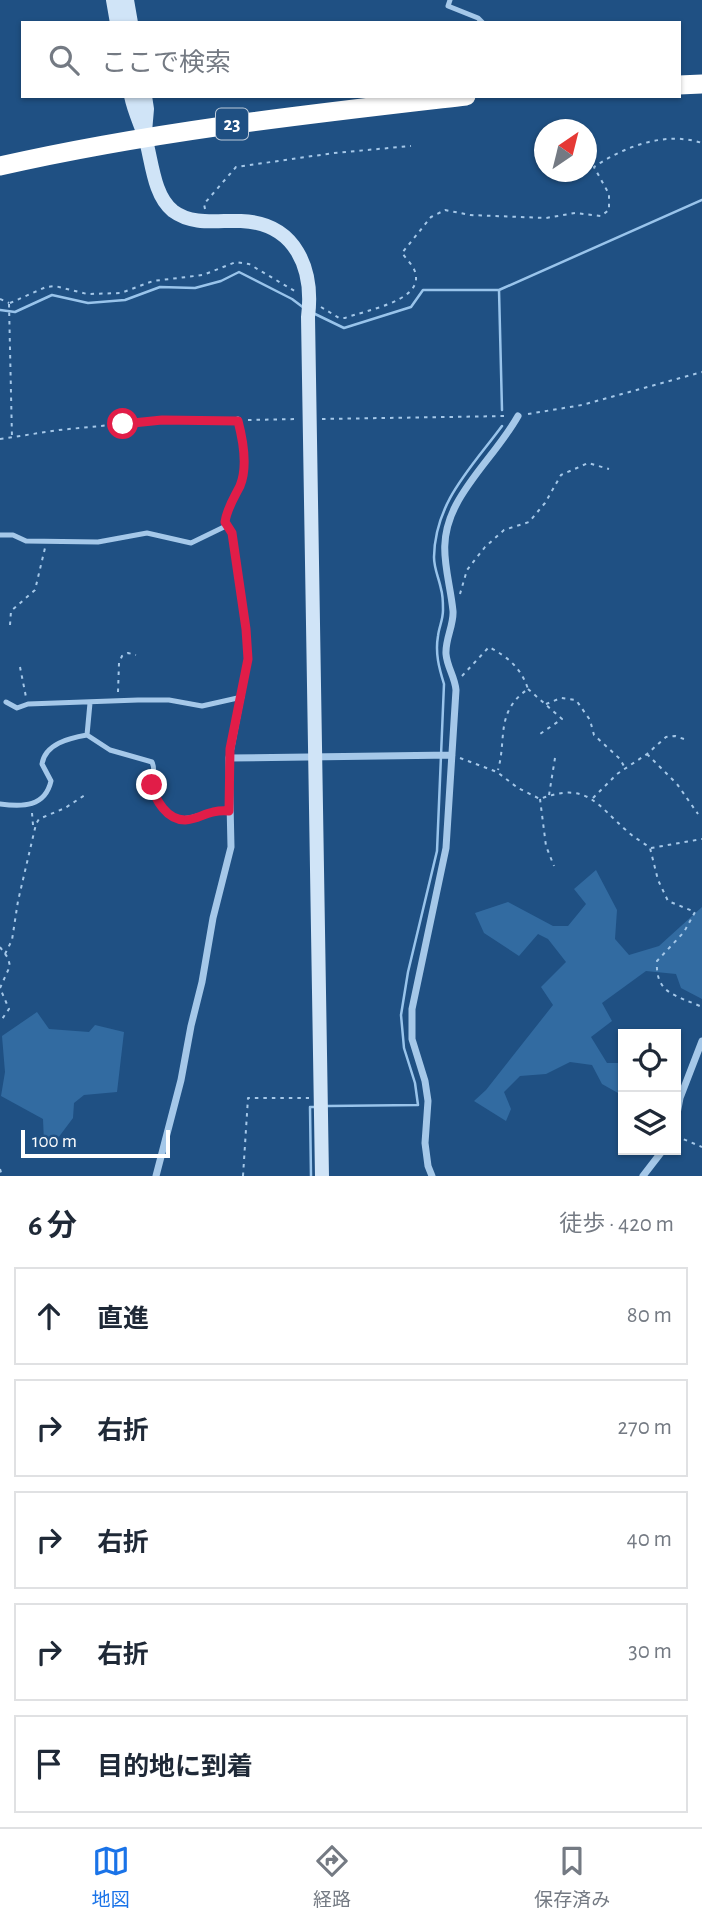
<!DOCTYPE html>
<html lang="ja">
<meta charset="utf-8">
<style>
body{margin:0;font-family:"Alegreya Sans","Noto Sans JP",sans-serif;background:#f2f2f3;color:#1f2937}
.controls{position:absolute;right:21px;bottom:21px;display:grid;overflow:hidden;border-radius:0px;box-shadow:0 2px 5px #0004}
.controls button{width:63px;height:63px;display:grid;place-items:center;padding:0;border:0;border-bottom:2px solid #e0e1e3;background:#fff;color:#1f2937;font:35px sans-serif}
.compass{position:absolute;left:534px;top:119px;width:63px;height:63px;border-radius:50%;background:#fff;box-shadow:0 2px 5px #0004;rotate:35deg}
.scale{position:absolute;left:21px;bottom:18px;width:149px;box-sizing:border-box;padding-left:7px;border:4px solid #fff;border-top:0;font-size:19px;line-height:24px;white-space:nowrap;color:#fff;-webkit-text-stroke:5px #1f5083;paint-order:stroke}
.stop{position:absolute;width:21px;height:21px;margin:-16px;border:5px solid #e11d48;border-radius:50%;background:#fff}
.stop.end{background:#e11d48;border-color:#fff;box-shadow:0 2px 7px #0008}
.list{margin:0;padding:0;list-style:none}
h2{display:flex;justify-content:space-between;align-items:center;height:91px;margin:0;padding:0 28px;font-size:30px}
h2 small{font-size:23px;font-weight:400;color:#747a83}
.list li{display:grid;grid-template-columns:46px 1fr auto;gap:21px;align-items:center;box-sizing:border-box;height:98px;margin:0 14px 14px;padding:0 14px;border:2px solid #e0e1e3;border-radius:0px}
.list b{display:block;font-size:26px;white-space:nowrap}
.list em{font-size:23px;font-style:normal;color:#747a83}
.icon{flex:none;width:38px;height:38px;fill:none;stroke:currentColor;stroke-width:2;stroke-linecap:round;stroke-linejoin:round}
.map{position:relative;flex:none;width:702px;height:1176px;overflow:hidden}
.search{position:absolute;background:#fff;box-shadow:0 2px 5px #0004;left:21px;right:21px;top:21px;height:77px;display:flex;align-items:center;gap:18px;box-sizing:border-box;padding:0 24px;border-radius:0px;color:#747a83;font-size:26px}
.sheet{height:651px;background:#fff}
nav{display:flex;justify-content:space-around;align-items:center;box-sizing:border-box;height:98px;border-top:2px solid #e0e1e3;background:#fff;font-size:19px;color:#747a83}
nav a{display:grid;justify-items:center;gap:4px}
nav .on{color:#1a73e8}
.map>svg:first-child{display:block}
.green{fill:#326ba1}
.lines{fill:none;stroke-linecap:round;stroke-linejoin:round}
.stream{stroke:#99c4eb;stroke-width:2.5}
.path{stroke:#a5c8e9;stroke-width:2;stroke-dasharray:3.5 5;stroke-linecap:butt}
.lane{stroke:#a5c8e9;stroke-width:5}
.street{stroke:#a5c8e9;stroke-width:7}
.secondary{stroke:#d0e4f7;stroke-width:14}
.highway{stroke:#fff;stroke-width:19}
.route{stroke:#e11d48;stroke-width:9}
.labels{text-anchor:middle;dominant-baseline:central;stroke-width:7;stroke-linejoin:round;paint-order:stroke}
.shield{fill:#1f5083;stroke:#bccada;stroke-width:2}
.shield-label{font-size:19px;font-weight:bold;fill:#fff}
</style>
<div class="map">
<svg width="702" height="1176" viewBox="0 0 702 1176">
<rect width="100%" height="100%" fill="#1f5083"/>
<path class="green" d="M596,870L617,910L615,939L629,955L659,946L702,907V999L681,988L676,974L646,971L602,1003L612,1021L591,1037L607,1063H623L618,1093L602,1084L592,1065L570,1062L546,1074L520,1076L504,1092L511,1109L506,1121L474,1101L486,1090L553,1005L541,987L566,962L548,939L538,934L519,956L484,933L475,913L508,902L553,926H568L586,904L574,889Z
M37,1012L49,1029L89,1032L95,1025L124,1032L117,1092L84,1095L74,1103L73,1118L52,1146L44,1142L43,1119L1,1096L5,1072L2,1036Z"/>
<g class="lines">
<path class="stream" d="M499,290L502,410
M0,310L15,312L52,295L88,303L125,300L160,287L195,288L221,281L239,272L292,299L304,308
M313,313L344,328L411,307L423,290H499L702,200
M327,1106L418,1105L415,1083L404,1048L401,1015L408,972L437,851L444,684C439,668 435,653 438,636C439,627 443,620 443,610C443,603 443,595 441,589C439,578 434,569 434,557C435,502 471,468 502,426
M311,1176L310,1107H317"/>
<path class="path" d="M205,209L204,204L236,167L334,153L411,146
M0,299L9,303
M10,303L46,287L55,286L87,294L121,293L153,281L203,275L236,262L249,264L298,293
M9,304L12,438
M321,307L339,318H345C363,311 418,302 416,277C416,268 407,260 402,253L431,217L445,210L470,215L546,218L575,213L601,216L609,210V194L594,167C625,146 666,131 702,143
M528,414L582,405L702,372
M322,419L508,416
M248,420L299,419
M0,439L59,430L162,420H229
M460,594L467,570L485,547L504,530L529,522L545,503L561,475L588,463L609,469
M10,625L11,611L35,590L45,548
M20,667L26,697
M462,676L489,647C508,657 521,668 528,689C495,712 507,738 498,770
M528,689L562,719L537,736
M118,692L119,663L122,656L128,653L136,655
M546,704L561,698L576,700L590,720L594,735L620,759L625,768
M647,754L677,784L698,814
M460,758L497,772L518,788L540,799C587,781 596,804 627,831C634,838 643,842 650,848L658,880L668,901L695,912L684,932L657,961C655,994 676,995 702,1007
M549,795L555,758
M593,798L617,774L647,754L666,737L675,736L687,740
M540,799L546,846L554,866
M32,813L33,825
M651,848L702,839
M0,947L8,958L10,966L0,988L9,1009L0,1022
M5,954L12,940L18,901L36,824L39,819L65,808L85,795
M676,1136L702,1147
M0,1169L2,1176
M243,1176L248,1098H309"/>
<path class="lane" d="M450,0L448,6L478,18L483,23
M0,535H13L26,541L98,542L147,533L191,543L226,526
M6,702L17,708L28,704L138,700H169L202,706L242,697
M87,735L90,703
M0,804C23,807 45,807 51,781L42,764C45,744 69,738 87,735L110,750L152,762C157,772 150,783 154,794C172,839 198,808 229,811"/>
<path class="street" d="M229,758L452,755
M676,1119L680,1098L702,1041
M156,1176L181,1080L191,1026L202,982L213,918L231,847L229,758L248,659L246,629L232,533L225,522C227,508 234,498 240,486C248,467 243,440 238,420
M432,1176L428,1166L425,1143L428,1101L425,1081L412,1039V1009L446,848L456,690C455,677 447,667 446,654C445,639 454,625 453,611C449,572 435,545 456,505C472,474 500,448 518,416
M643,1176L663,1150"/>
<path class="secondary" d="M113,0L117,23
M127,0L131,23
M131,96C134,111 140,123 145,137C152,160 153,195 173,211C193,226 219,220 241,221C296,223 314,269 308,317L322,1176
M145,96L147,109L145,132"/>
<path class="highway" d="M679,85L702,84
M0,166C154,131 310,114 466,96"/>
</g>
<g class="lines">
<path class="route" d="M123,424L162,420L238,421C243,440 248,467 240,486C234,498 227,508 225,522L232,533L246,629L248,659L230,749L229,811C208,809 201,819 185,820C167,820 155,800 152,785"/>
</g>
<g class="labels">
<rect class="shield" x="216" y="108.5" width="32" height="31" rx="5"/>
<g class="shield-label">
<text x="232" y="124">23</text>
</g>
</g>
</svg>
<div class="controls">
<button><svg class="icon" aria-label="locate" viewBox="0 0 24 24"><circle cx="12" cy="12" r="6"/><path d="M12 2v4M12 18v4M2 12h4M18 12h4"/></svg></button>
<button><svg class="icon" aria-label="layers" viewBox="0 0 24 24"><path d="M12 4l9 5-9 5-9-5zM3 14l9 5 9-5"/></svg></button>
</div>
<svg class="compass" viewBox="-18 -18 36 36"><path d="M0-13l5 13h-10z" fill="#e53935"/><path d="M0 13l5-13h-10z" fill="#747a83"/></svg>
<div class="scale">100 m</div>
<div class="stop" style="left:123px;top:424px"></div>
<div class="stop end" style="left:152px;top:785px"></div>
<div class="search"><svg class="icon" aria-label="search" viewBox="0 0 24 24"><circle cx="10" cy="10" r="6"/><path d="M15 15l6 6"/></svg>ここで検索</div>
</div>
<section class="sheet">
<h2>6 分<small>徒歩 · 420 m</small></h2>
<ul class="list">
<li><svg class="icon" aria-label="ahead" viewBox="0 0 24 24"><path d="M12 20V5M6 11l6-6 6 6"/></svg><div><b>直進</b></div><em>80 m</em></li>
<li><svg class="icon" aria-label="right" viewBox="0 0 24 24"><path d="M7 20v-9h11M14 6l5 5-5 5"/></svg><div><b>右折</b></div><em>270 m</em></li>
<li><svg class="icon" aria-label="right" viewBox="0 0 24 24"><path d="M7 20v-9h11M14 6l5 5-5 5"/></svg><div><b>右折</b></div><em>40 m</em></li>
<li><svg class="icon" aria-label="right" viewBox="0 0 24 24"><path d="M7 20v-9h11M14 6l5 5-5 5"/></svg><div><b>右折</b></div><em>30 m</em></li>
<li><svg class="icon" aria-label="arrive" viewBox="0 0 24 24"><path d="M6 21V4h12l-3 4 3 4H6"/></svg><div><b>目的地に到着</b></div></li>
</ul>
</section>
<nav>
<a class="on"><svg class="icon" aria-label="map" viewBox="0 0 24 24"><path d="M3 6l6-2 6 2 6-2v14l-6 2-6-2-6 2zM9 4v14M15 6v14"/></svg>地図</a>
<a><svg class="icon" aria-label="directions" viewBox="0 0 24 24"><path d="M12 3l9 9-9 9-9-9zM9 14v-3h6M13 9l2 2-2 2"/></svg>経路</a>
<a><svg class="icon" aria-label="saved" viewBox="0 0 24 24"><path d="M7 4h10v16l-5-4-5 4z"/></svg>保存済み</a>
</nav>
